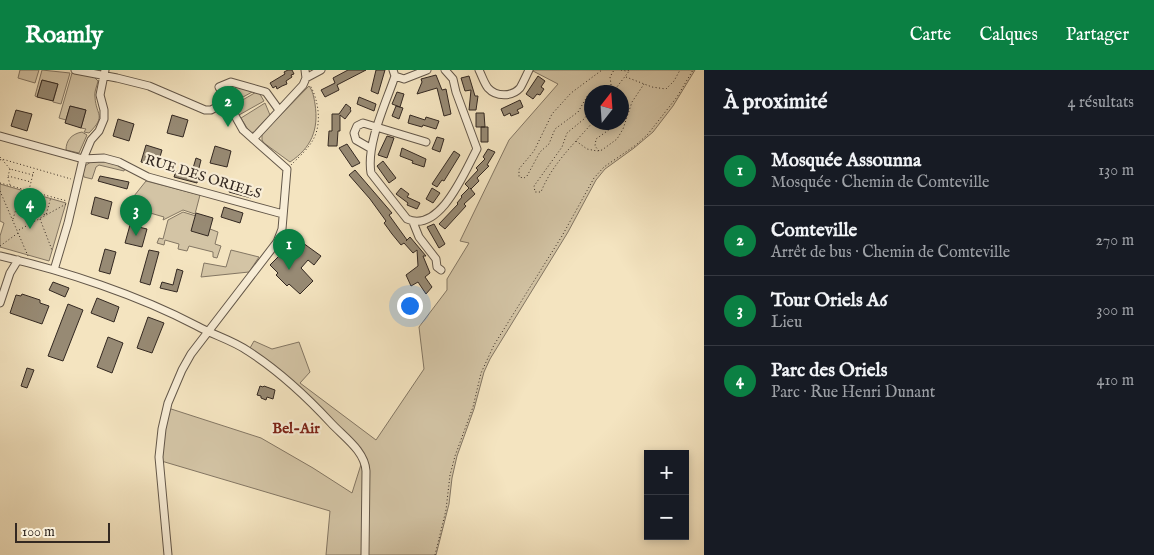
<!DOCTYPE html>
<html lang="fr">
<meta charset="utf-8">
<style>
body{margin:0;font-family:"IM FELL English",serif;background:#20242c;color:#f1f3f6}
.controls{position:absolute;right:15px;bottom:15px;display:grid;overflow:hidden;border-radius:0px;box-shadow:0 2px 8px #0003}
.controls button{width:45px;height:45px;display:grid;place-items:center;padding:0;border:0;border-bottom:1px solid #363941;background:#171b24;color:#f1f3f6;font:25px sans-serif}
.compass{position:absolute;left:584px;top:15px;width:45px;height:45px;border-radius:50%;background:#171b24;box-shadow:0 2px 8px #0003;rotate:17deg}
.scale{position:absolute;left:15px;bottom:12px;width:95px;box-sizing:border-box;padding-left:5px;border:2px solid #332821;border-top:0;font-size:14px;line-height:18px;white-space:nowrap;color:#332821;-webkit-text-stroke:4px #f8edd6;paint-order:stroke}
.you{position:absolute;left:409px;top:235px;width:18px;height:18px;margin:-12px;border:4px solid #fff;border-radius:50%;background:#1a73e8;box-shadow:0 0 0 8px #1a73e833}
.badge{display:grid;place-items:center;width:32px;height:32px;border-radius:50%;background:#0b8043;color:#fff;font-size:16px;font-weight:700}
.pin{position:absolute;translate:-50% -41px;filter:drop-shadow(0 1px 2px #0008)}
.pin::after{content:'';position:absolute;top:26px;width:18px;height:15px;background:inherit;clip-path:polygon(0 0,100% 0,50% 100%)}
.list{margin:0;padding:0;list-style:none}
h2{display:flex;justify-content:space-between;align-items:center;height:65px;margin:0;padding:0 20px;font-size:21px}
h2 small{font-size:16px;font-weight:400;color:#9ea1a6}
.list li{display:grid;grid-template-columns:32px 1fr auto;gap:15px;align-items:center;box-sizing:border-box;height:70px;padding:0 20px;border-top:1px solid #363941}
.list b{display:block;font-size:19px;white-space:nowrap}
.list p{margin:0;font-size:16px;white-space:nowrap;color:#9ea1a6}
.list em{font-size:16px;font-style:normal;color:#9ea1a6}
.map{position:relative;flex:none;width:704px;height:485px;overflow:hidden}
header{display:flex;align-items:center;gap:30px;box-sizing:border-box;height:70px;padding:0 25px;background:#0b8043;color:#fff}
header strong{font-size:24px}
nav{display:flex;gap:28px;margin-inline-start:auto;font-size:18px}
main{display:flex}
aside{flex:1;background:#171b24}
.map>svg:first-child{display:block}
.green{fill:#d3c4a5;stroke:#837663;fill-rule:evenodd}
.building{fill:#978a74;stroke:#332821}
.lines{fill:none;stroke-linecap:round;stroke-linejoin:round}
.minor-casing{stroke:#635749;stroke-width:9}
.path{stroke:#332821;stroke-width:1;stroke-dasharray:1 2.5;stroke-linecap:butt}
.minor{stroke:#f8edd6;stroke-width:7}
.labels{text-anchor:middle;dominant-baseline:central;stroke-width:4.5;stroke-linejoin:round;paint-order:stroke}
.street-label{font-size:14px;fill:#332821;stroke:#f8edd6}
.neighbourhood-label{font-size:15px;font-weight:bold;fill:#7a1f14;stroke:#f8edd6}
</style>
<header>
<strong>Roamly</strong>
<nav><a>Carte</a><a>Calques</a><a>Partager</a></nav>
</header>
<main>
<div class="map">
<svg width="704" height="485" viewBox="0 0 704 485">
<rect width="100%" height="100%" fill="#f4e4c0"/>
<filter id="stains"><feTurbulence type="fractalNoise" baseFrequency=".004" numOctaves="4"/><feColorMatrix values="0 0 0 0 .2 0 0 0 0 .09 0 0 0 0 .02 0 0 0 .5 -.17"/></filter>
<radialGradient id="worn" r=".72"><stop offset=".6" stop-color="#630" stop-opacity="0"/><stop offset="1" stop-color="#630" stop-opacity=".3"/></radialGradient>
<path class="green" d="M20,0H39L35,13L18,8Z
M42,0L70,3L61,34L53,32L58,14L42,10L37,27L35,26Z
M534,0H695L673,36L653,62L634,78L605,99L596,110L568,162L490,289L484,302L474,339L457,386L452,408L449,434L436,485H326L330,441L158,390L165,337L261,368L313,398L352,423L364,385L298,317L250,278L254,271L272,279L299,272L310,302L300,313L376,370L424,299L419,257L447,220V209L469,173L460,171L509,70L558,14L533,1ZM592,22H622V52H592Z
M72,3L94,7L98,11C97,16 94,22 95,27C96,46 107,45 89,63L84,62L86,59L81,58L86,40L70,36L66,50L59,48Z
M309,16C313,21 314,28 315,34C319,60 311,78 290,92L264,73L262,70V64Z
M237,17L254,21L232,33L227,23Z
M258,21L264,31L239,45L234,35Z
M265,33L270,45L254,62L250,63L241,48Z
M82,62L87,65L79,83L66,80C66,71 71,64 82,62Z
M92,91C104,91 116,91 125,98L124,101L99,95L96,97L92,109L84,107L83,103L85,96Z
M146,111L200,125L195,144L183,140L163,150L164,147L126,136Z
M0,114L66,133L49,191L0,177V166L4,153L0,151Z
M183,142L196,146L210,159L218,162L215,174L221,176L217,188L213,187V182L189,176L187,181L178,179L179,174L165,170L164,175L157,173L159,168L163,169L168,150Z
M231,180L259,187L249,202L201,207L204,193L226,197Z"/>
<path class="building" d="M288,0H292L294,4L291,5L292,7L286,11L287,14L282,16L277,19L276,16L273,18L270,13L285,4L284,2Z
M348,0H366L337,15L339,20L325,27L321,20L335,13L333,8Z
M376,0H385L378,24L371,21Z
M436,5L442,20L446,19L451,44L444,46L437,18L417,24L422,12L421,9Z
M469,6L475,26H478L476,40H469L471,20L465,21L461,8Z
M538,6L545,11L541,17L544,19L540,25L537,24L533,29L526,24Z
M42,10L58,14L53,31L37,27Z
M397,22L404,24L400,37L392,34Z
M359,27L376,34L374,41L357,34Z
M520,30L523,37L517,40L519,43L511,46L510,43L504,46L501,39Z
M346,34L351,38L350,39L351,41L345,49L340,45V61H338L337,76H328L329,61H332V44H339Z
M70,36L86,40L81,58L65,53Z
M396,36L403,38L399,49L392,46Z
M16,40L32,44L27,61L11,56Z
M476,43H484L485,57H476Z
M172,45L188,50L183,67L167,63Z
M410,45L425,50L426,47L439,51L436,59L423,55L422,57L408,53Z
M118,49L134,54L129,71L113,66Z
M481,57H488V72H481Z
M387,66L394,68L387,88L378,85Z
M437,67L444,69L440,82L432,79Z
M347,74L360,93L352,97L339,78Z
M146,75L162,80L157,97L141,92Z
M215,76L231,81L227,97L210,93Z
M402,78L426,89L424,97L412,93L413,91L400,86Z
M488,79L495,82L487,95L489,96L477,108L479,111L471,119L470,118L475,124L464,134L466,136L445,159L439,154L458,134L457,133L462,127L461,126L469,118L465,114L478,100L476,98L485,89L483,87Z
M454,81L460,85L444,111L442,110L437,117L432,114Z
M196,88L201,90L197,106L198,107L197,113L174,107L176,101L191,105Z
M383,91L396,108L389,113L377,96Z
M355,100L392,143L389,145L407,170L406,171L410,167L426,186H423L430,203L425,207L432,217L426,224L418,212L411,216L406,205L418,196L417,180L413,183L404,173L401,175L392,164L384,153L386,151L370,129L349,105Z
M100,106L129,112L127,119L98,111Z
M230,115L253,122L251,128L229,122Z
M401,118L409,124L407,127L420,133L417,139L407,135L408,133L396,124Z
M432,118L440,123L433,133L426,129Z
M95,127L112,132L108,149L91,144Z
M224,137L243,143L240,153L221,147Z
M196,143L213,148L208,166L191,161Z
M434,154L445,174L439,178L427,157Z
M130,155L147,159L142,177L125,173Z
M303,173L321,186L314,195L308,190L301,198L313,211L300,224L289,214L287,216L276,205L278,203L270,195L284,181L291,188Z
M105,179L116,182L110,204L99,201Z
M149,180L159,182L150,215L140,212Z
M177,199L183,201L177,222L160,218L162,212L173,215Z
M53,212L69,218L65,227L49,220Z
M22,224L40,230V233L49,236L42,254L10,243L16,225L21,226Z
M97,228L119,237L114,252L91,243Z
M68,234L83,240L63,291L48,286Z
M148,247L164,253L152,283L137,278Z
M108,267L123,273L112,303L97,297Z
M27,298L34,300L27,318L21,316Z
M260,316L263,317L264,316L275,320L273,329L267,327L266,330L261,328V326L257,325Z"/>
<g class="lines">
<defs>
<path id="minor" d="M75,0L117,8L149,16L205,40H211L228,31
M393,0L395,6C386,33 366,74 371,103L407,149C440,164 465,101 477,79L456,22L453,9L445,0
M479,0C482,6 484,13 488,18C496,27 512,27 520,18C523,13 526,6 529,0
M395,6L404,9L427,0
M306,8L321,0
M0,66L83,89L104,88L119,92L148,107L283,144
M253,69L303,15L306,8L305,0
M370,78L356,70L354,63L357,56L363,53L426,72
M413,152L419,167L436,189L437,197L441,200
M0,186C65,201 138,225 197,256C213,265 232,270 248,281C279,301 306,326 331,353C344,367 365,381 366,401L365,485
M54,200L68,153L83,89L91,70L99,61L104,49V40L100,25L105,0
M0,233L10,203L18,190
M168,485L159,387L162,359L168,333L182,300L191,284L277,172L282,159L287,99L243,60L219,17L231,12L266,22L279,40"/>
</defs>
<use href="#minor" class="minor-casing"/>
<path class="path" d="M621,0L626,1L630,0
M626,7L652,17L666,19L674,11L680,0
M593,22L588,25L578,42L555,59L549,74L540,82L527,106L524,108L519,107V99L534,81L552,44L571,23L602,0
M612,22L610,7L614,0
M613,22L630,0
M592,38L584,49L567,63L562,77L534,116L535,122H541C552,94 574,74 593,52
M576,71L587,79L597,81L602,80L617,69L623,59L632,32L644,14
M599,81L595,76L596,69L610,59L614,52
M0,87L10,99L33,105
M0,90L2,89L71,109
M291,95C299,87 309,78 314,68C322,52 318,29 310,15
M10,99L8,106L31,112
M8,107L10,115
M0,113L67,131
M29,120L34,100
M0,121L28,186
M17,136L46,145L51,127
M13,149L22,119
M40,149L52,180
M19,160L66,134
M0,176L18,163
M435,485L446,440L450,405L455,386L473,337L481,303L494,275L562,166L594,108L604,97L636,75L648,64L677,27L693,0"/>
<use href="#minor" class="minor"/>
</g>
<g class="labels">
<g class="street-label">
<text transform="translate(203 107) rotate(17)">RUE DES ORIELS</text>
</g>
<g class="neighbourhood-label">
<text x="296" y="358">Bel-Air</text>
</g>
</g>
<rect width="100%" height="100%" filter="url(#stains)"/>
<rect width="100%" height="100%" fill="url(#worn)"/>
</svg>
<div class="controls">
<button>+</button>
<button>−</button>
</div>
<svg class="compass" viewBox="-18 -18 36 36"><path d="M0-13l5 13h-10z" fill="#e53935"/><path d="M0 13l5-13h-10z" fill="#9ea1a6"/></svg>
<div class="scale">100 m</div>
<div class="you"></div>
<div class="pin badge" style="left:289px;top:200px">1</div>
<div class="pin badge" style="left:228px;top:57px">2</div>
<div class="pin badge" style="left:136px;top:166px">3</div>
<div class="pin badge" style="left:30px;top:159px">4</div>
</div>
<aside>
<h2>À proximité<small>4 résultats</small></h2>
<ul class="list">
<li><span class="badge">1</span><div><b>Mosquée Assounna</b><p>Mosquée · Chemin de Comteville</p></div><em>130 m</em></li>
<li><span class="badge">2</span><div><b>Comteville</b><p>Arrêt de bus · Chemin de Comteville</p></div><em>270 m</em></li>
<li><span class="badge">3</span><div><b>Tour Oriels A6</b><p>Lieu</p></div><em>300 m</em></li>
<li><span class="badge">4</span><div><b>Parc des Oriels</b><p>Parc · Rue Henri Dunant</p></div><em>410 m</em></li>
</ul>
</aside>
</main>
